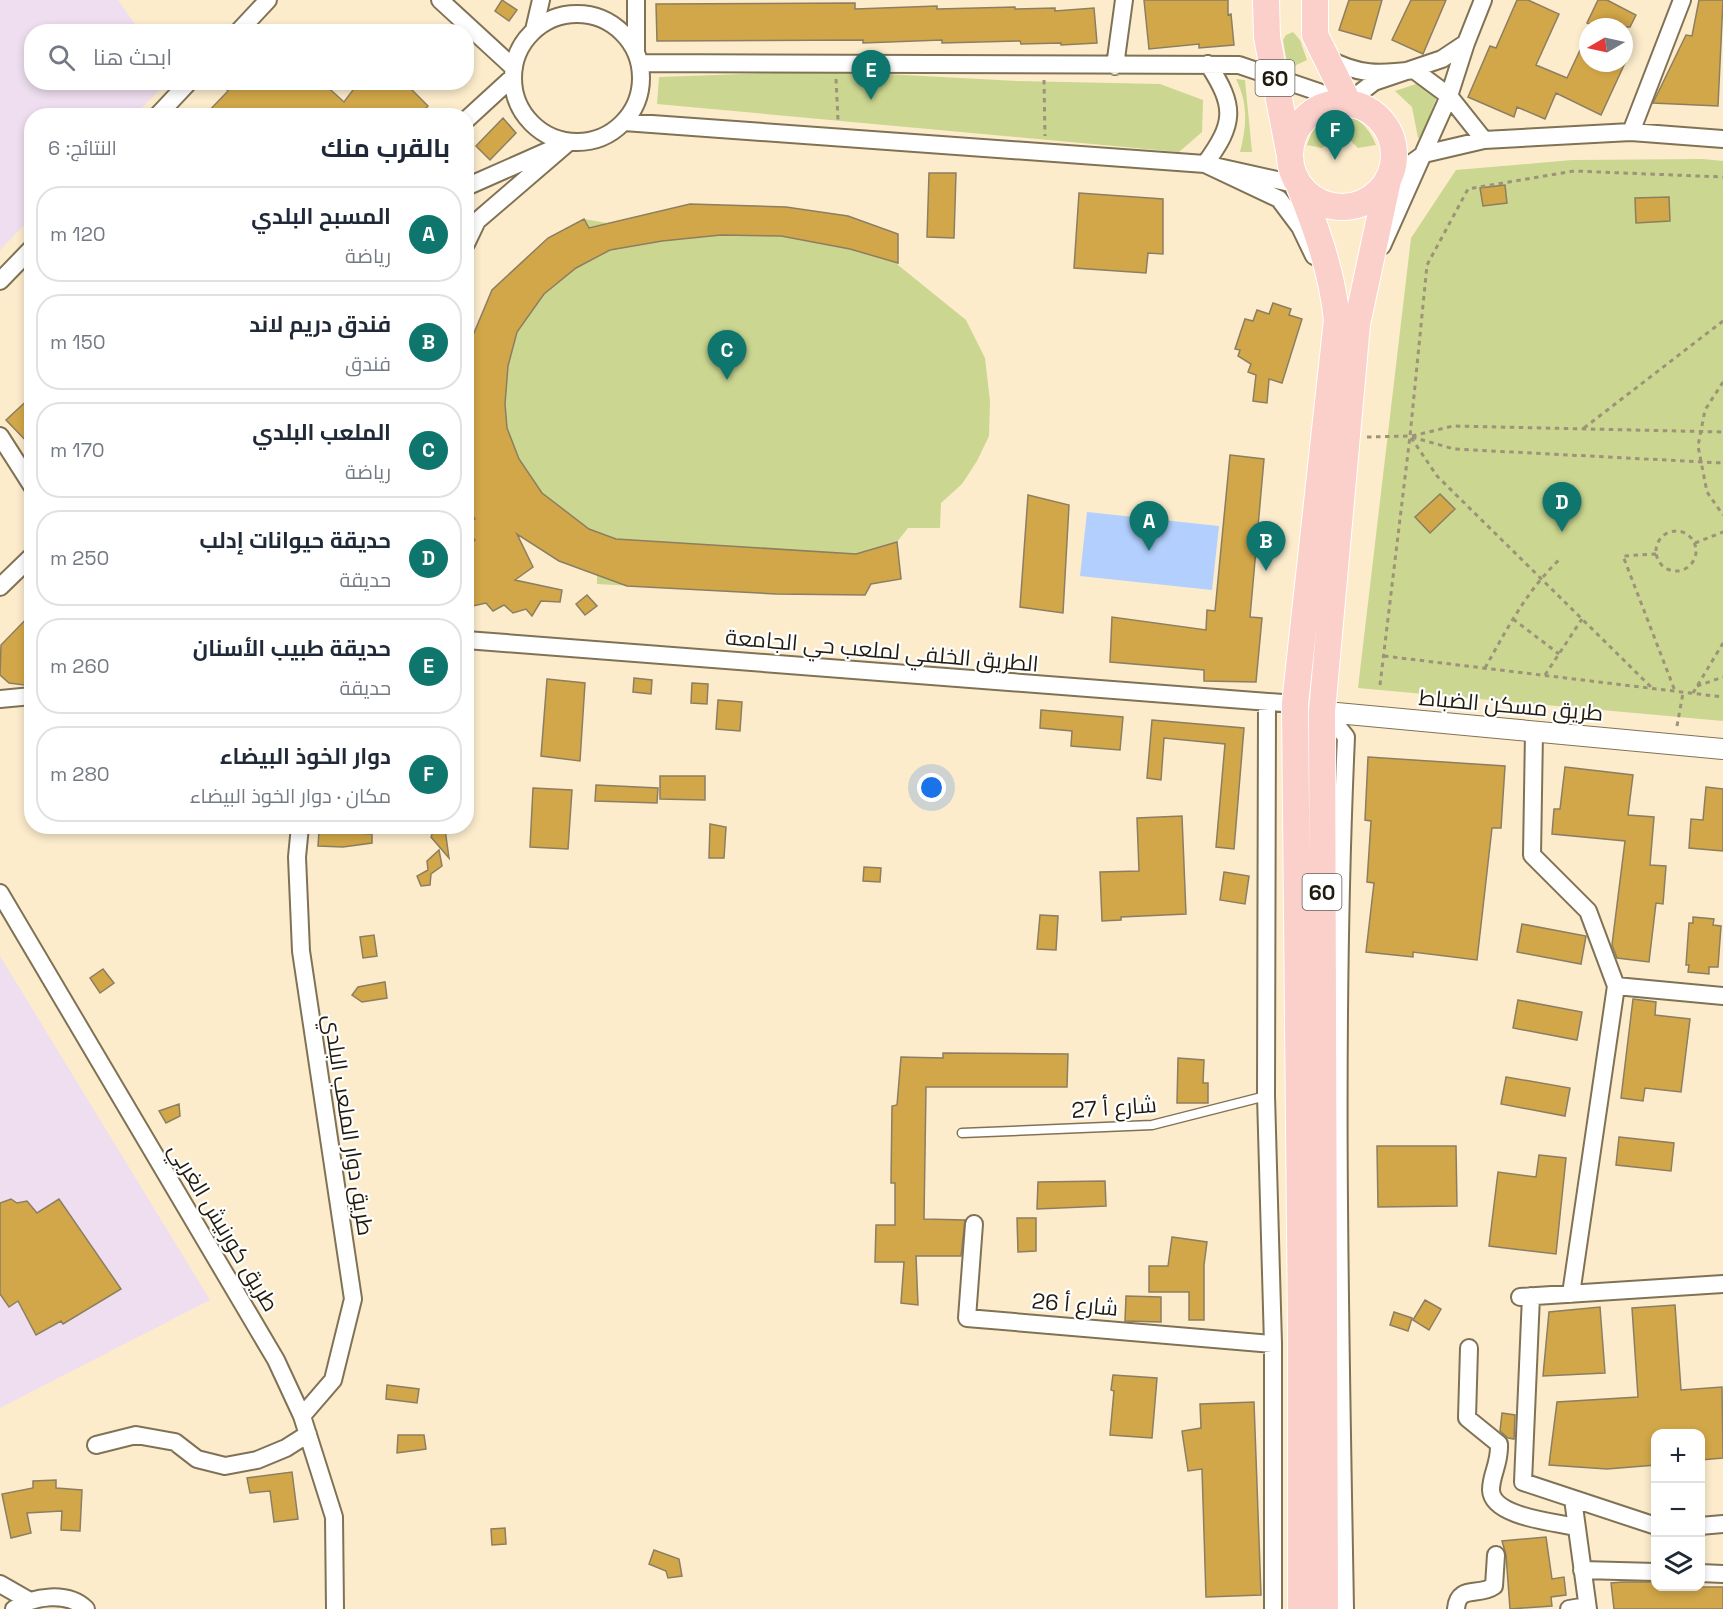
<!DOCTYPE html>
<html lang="ar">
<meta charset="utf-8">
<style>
body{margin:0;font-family:"Space Grotesk",Cairo,sans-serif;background:#f6f6f7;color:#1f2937;direction:rtl}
.controls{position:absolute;right:18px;bottom:18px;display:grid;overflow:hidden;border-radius:12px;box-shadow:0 3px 9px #0003}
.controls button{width:54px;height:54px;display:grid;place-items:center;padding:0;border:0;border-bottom:2px solid #e0e1e3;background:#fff;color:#1f2937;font:30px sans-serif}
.compass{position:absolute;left:1579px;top:18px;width:54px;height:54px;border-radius:50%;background:#fff;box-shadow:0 3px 9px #0003;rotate:261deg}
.you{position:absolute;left:932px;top:788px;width:21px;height:21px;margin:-15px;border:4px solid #fff;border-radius:50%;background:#1a73e8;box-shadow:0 0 0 9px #1a73e833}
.badge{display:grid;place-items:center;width:39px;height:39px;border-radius:50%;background:#0f766e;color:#fff;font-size:20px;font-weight:700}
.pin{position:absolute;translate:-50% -50px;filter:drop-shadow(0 2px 3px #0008)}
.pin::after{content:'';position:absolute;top:32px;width:21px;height:18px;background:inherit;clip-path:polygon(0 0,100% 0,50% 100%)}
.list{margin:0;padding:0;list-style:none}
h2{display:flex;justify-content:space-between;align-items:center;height:78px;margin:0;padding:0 24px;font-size:26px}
h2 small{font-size:20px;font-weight:400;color:#747a83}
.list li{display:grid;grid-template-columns:39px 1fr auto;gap:18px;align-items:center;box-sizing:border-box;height:96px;margin:0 12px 12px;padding:0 12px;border:2px solid #e0e1e3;border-radius:24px}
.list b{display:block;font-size:22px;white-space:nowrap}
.list p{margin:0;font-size:20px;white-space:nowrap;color:#747a83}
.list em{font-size:20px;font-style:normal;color:#747a83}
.icon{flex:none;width:33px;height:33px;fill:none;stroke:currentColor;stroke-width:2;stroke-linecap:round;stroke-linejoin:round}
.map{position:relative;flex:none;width:1723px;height:1609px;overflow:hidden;direction:ltr}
.search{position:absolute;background:#fff;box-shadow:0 3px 9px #0003;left:24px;top:24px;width:450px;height:66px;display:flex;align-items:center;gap:15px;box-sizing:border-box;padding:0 21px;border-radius:24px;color:#747a83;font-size:22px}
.panel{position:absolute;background:#fff;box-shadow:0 3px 9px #0003;left:24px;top:108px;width:450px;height:726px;border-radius:24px;direction:rtl}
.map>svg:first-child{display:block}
.education{fill:#eedeef}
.green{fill:#cbd790}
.water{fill:#b2cffe}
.building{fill:#d2a749;stroke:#8c7e61;stroke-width:1.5}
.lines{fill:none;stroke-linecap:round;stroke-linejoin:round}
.service-casing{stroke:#807255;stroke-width:11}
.minor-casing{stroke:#807255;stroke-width:20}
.tertiary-casing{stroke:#807255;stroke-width:22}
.primary-casing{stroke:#fff;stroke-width:28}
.path{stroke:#9d927a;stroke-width:3;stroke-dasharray:4.5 4.5;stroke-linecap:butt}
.service{stroke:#fff;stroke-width:8}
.minor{stroke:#fff;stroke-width:16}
.tertiary{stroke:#fff;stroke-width:20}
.primary{stroke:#fbcfca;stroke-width:26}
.labels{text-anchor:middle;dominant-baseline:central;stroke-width:4.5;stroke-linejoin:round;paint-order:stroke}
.shield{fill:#fff;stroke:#645f57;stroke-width:1.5}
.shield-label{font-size:21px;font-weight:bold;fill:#211b0f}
.street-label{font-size:22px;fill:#211b0f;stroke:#fff}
</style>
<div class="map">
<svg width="1723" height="1609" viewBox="0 0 1723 1609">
<rect width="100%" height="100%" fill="#fceccc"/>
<path class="education" d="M0,0H118L140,31L32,32V82L167,83L134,115L32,116L31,218L0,250Z
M0,956L210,1300L0,1408Z"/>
<path class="green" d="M1293,32L1300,40L1307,60L1288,69L1283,40L1286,35Z
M830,71L1017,81L1160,84L1203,100L1202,132L1179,152L657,104L659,77Z
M1236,79L1245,80L1252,152H1240C1247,125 1248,104 1236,79Z
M1419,83L1436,99L1421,138H1418L1412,107L1395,91Z
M1328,116L1332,118C1353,109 1369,127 1376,145L1358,148L1349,139L1331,140L1322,148L1307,145L1313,129Z
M1703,159L1723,161V721L1358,688L1411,238L1456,170L1572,160Z
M690,204L786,207L848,216L898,234V265L966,320L985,358L990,401L989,436L977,461L962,484L941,503L940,528H908L897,542L901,579L871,584L865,595L776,594L597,584V575L561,562L526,539L467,352L492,290L548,238L584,219L607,223Z"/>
<path class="water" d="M1087,512L1219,526L1212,590L1080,576Z"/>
<path class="building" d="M502,0L517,10L509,21L495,11Z
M1144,0H1228V15L1231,14L1234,45L1199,48V44L1149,49Z
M1349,0H1382L1371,39L1339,30Z
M1411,0H1446L1423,54L1392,40Z
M1517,0H1528L1559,14L1536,65L1567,78L1588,33V63H1625L1601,115L1556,93L1545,119L1517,107L1514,117L1468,97L1490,46L1496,48Z
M1598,0H1607L1636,15L1630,27H1595L1587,23Z
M1699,0H1723L1718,106L1653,103L1686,35L1692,36Z
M855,3V9L937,6V9L1015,7V9L1055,8V11L1094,8L1097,43L1061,45V43L1021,44L1020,41L942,43V40L863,43V40L657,41L656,4Z
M219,82H322L344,102L359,82H404L428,106L419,116H204L228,91Z
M503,118L516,133L490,160L476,146Z
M929,173H956L954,238L927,237Z
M1505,185L1507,203L1483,206L1480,188Z
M1079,193L1163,199V254L1148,253L1146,273L1074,268Z
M1669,197L1670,221L1636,223L1635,198Z
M690,204L786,207L848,216L898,234V263L850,249L781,236L721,235L662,241L610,250L576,268L544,294L517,332L508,366L505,404L507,428L519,459L542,493L589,529L616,539L856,554L897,542L901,579L871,584L865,595L776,594L627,586L559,561L517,534L533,567L515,580L562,590L560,602L541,601L532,616L526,609L513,613L504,605L493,611L486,603L468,607L472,587L466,582V551L475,540L467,532V526L475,519L466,506V352L492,290L548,238L584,219L589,228Z
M1273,303L1291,309L1289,315L1302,319L1282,383L1269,379L1267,403L1253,401L1256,375L1248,372L1251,364L1238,356L1240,350L1235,349L1245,319L1253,321L1257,310L1269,314Z
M32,396V447L6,420Z
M1230,455L1264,459L1250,617L1262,618L1256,682L1204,681V670L1110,662L1112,617L1206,630L1207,610L1215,611Z
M1440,494L1455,509L1430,533L1415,517Z
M1028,495L1069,505L1063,613L1020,607Z
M587,595L597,606L585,615L576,604Z
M32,613V686L9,683L0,675L1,645Z
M634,678L652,680L651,694L633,692Z
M547,679L585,683L580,761L541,756Z
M692,683L708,684L707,704L691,703Z
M718,700L742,702L740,731L716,729Z
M1041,710L1123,717L1120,750L1071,746L1072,731L1040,728Z
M1152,720L1244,728L1234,849L1216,847L1225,744L1164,738L1161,780L1147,778Z
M1368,757L1505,766L1501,828H1492L1477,960L1413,952V957L1366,952L1374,883L1367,882L1371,821L1365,820Z
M1565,767L1633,775L1628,815L1654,817L1650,865L1666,866L1663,904L1656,903L1649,962L1617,958L1612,945L1625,841L1552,834L1554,809H1560Z
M660,776H705V800L660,799Z
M596,785L658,788L657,803L595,801Z
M1706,787L1723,789V851L1689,848L1691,819L1703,820Z
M533,788L572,790L568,849L530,847Z
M1182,816L1186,914L1121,917V920L1102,921L1100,872L1139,871L1137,818Z
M710,824L726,827L724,858H709Z
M338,826H354L355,833L372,834V843L343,847L318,846L319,831L339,832Z
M435,826L445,829L449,858L431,837Z
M439,850L442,866L431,874L430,885L421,886L417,876L428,870L427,861Z
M864,867L881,868L880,882L863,881Z
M1224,872L1249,876L1245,904L1220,900Z
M1040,915L1058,916L1056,950L1037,949Z
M1693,917L1714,919L1713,925L1721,926L1718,967H1709V974L1688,972L1689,965H1686L1689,923H1693Z
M1522,924L1586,936L1581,964L1517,952Z
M374,935L377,956L363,958L360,937Z
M103,969L114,983L100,993L90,978Z
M385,982L387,998L362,1002L352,995L358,987Z
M1633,999L1656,1002L1655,1015L1690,1019L1681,1092L1645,1088L1643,1101L1621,1098Z
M1518,1000L1582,1012L1577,1040L1513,1028Z
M943,1053L1068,1054L1067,1087H926L924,1219L965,1220L961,1256H916L918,1305L901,1303L904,1262H875L876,1225H895V1183H891L892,1106L897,1105L901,1057L943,1058Z
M1178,1058L1204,1060L1203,1083H1208V1103H1177Z
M1506,1077L1570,1088L1565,1116L1501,1104Z
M179,1104L180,1116L166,1123L159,1111Z
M1619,1137L1674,1143L1671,1171L1616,1165Z
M1377,1146H1456L1457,1206L1378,1207Z
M1539,1155L1566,1158L1556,1254L1489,1246L1498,1172L1536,1177Z
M1105,1181L1106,1206L1037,1209L1038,1182Z
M11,1199L17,1203L27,1201L37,1213L59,1199L121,1289L63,1324L61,1321L36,1335L18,1301L9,1307L0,1294V1203Z
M1017,1218H1036V1251L1018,1252Z
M1172,1237L1207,1242L1204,1265V1320H1189V1292H1149V1266H1168Z
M1126,1296L1161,1297V1322L1125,1321Z
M1425,1300L1441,1309L1429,1330L1413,1320Z
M1675,1305L1681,1390L1722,1387L1723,1458L1701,1460V1434H1656V1465L1607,1469L1549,1465L1557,1402L1638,1397L1632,1308Z
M1600,1307L1605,1373L1543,1376L1549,1312Z
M1394,1312L1412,1318L1408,1331L1390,1325Z
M1113,1375L1157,1378L1152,1438L1110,1435L1114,1391L1111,1390Z
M387,1385L419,1389L417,1403L386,1399Z
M1254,1402L1261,1595L1206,1597L1202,1469L1188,1471L1182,1431L1201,1428L1200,1404Z
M1502,1413L1515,1415L1514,1439L1508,1438L1500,1431Z
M398,1435H424L426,1449L397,1453Z
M292,1472L298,1519L274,1522L270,1491L250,1493L247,1478Z
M56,1480V1488L82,1490L80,1531L61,1530L62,1511L27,1513L31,1533L11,1538L2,1494L33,1488V1481Z
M505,1528L506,1544L492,1545L491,1529Z
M1546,1537L1552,1579L1564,1577L1566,1595L1551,1597L1552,1606L1510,1609L1506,1555L1502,1541Z
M654,1550L679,1559L682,1576L668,1578L666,1571L649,1564Z
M1623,1582H1656V1587H1723V1609H1614L1611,1583Z"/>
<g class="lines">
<defs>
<path id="service" d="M962,1133L1152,1125L1266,1096"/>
<path id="minor" d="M440,0L514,68
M513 78a64 64 0 1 1 128 0a64 64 0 1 1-128 0Z
M534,30L541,0
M238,32L268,0
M636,51V0
M1326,58C1359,75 1378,75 1414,70L1449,96L1484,140
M640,63L1239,65L1348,102L1374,82L1442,59L1466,43
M1208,64C1236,107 1235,123 1205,164L1279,199L1300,227L1314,256
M1115,66L1124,0
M157,116L189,82
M466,120L513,77
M624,122L1205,164L1299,185
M1631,132L1682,0
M1388,180L1424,154L1484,140L1631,132L1723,139
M466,187L552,149
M466,244L477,221L569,142
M1382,246L1449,96L1466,43L1483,0
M0,281L32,248
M0,436L32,486
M0,587L32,556
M466,640L1295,704
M0,699L32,696
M1267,703L1266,1096L1273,1344V1609
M1326,712L1346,737C1333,1027 1340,1318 1345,1609
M1534,732L1532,855L1588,911L1616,986L1571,1294
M300,826L297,857L301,951L353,1299L333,1380L302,1416
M0,893L276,1360L302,1416L334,1517L335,1609
M1616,986L1723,996
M974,1224L967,1318L1273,1344
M1531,1296L1523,1482L1656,1526
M1520,1297L1723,1284
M1469,1348L1467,1418L1499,1444C1500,1464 1491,1474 1491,1490C1492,1517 1555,1522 1576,1527
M96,1445L136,1435L175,1442L197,1459L225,1466L257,1460L286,1448L308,1434
M1573,1499L1588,1609
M1700,1526L1723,1524
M1582,1570L1656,1572
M1700,1573L1723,1574
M0,1584L28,1600
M14,1609C33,1596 68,1591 86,1609
M1456,1609C1458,1584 1479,1597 1494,1586L1496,1555
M1569,1609L1587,1606"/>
<path id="tertiary" d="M1295,704L1326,712L1723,749"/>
<path id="primary" d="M1266,0L1267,37L1289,151
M1315,0V35L1348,102
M1290 155a52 52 0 1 1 104 0a52 52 0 1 1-104 0Z
M1299,185C1317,230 1332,272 1337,320L1295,704L1301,1334V1609
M1325,1609L1322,711L1357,324L1388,180"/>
</defs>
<use href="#service" class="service-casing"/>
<use href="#minor" class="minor-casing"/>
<use href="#tertiary" class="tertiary-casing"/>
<use href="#primary" class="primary-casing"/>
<path class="path" d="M836,79L838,120
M1044,80L1045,136
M1723,382L1705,410L1698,446L1707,492L1723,515
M1584,428L1723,321
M1412,436L1453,426L1723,432
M1367,437L1410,436L1437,476L1653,689
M1412,437L1454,449L1723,463
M1656 551a20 20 0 1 1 40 0a20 20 0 1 1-40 0Z
M1695,543L1723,532
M1656,554L1623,556L1675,691
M1513,619L1559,654
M1384,656L1723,697
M1485,668C1507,629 1527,590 1560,559
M1545,675L1582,619
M1380,685L1410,436L1427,265L1468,189L1574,171L1723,177
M1697,686L1723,677
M1693,693L1723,643
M1677,726L1683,693"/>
<use href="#service" class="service"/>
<use href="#minor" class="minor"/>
<use href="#tertiary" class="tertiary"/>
<use href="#primary" class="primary"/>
</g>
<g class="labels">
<g class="shield">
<rect x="1255.5" y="60" width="39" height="36" rx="4.5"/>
<rect x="1302.5" y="874" width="39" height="36" rx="4.5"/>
</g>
<g class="shield-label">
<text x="1275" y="78">60</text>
<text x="1322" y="892">60</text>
</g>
<g class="street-label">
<text transform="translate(882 650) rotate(5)">الطريق الخلفي لملعب حي الجامعة</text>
<text transform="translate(1511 705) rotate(5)">طريق مسكن الضباط</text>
<text transform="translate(1114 1107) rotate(-4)">شارع أ 27</text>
<text transform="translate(349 1125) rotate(81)">طريق دوار الملعب البلدي</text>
<text transform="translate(224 1227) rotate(59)">طريق كورنيش الغربي</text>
<text transform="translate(1075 1304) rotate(5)">شارع أ 26</text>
</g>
</g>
</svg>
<div class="controls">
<button>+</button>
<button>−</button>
<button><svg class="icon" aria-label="layers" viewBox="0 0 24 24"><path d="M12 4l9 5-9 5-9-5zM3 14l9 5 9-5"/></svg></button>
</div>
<svg class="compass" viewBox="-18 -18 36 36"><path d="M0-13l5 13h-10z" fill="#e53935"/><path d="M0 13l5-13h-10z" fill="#747a83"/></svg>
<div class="you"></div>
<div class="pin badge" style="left:1149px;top:551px">A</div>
<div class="pin badge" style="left:1266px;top:571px">B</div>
<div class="pin badge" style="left:727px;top:380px">C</div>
<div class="pin badge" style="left:1562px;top:532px">D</div>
<div class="pin badge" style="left:871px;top:100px">E</div>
<div class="pin badge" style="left:1335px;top:160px">F</div>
<div class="search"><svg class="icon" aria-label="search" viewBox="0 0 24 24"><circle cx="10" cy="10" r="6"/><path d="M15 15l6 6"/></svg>ابحث هنا</div>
<section class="panel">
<h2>بالقرب منك<small>النتائج: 6</small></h2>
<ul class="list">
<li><span class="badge">A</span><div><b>المسبح البلدي</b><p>رياضة</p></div><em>120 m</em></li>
<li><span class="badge">B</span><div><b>فندق دريم لاند</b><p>فندق</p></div><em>150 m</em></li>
<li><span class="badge">C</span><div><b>الملعب البلدي</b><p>رياضة</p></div><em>170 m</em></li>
<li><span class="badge">D</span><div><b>حديقة حيوانات إدلب</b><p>حديقة</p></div><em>250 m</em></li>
<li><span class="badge">E</span><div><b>حديقة طبيب الأسنان</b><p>حديقة</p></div><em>260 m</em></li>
<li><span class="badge">F</span><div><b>دوار الخوذ البيضاء</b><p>مكان · دوار الخوذ البيضاء</p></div><em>280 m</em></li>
</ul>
</section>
</div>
